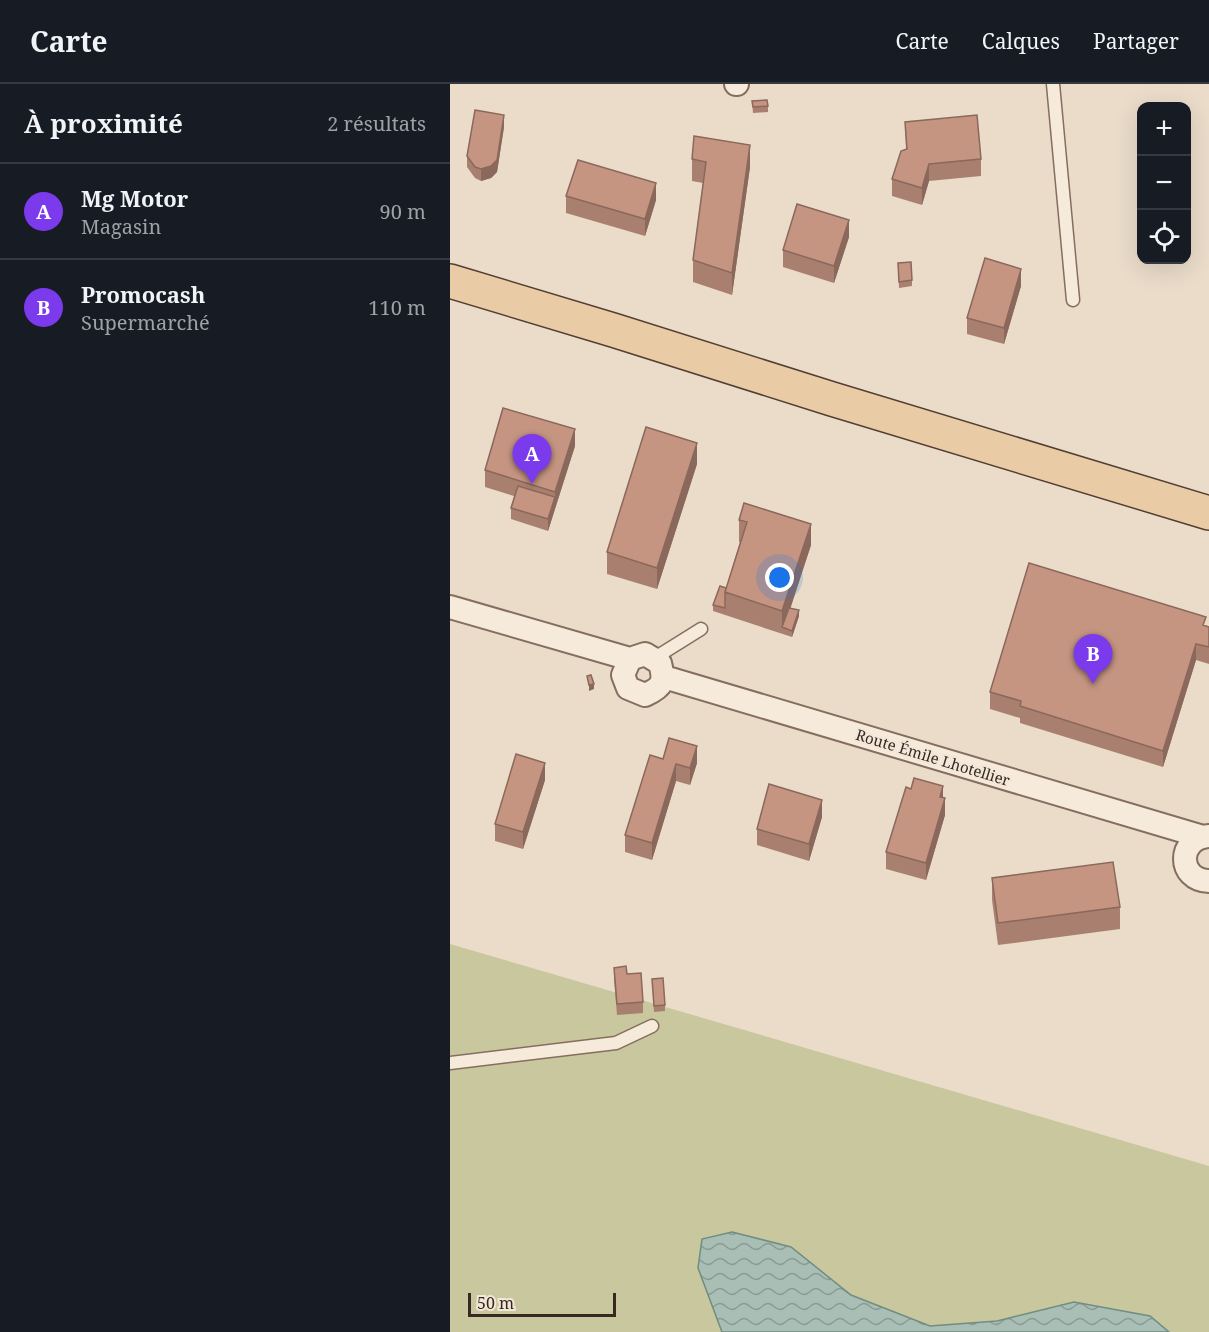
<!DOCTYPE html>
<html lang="fr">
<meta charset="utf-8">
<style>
body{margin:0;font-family:"Noto Serif",serif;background:#20242c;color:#f1f3f6}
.controls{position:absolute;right:18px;top:18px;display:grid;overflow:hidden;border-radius:12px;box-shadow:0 6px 24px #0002}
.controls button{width:54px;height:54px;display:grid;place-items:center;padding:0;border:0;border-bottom:2px solid #363941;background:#171b24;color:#f1f3f6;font:30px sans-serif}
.scale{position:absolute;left:18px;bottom:15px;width:148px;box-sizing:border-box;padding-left:6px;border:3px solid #372921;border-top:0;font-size:16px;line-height:21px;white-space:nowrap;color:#372921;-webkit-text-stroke:4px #f2e7d8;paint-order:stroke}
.you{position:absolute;left:330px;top:494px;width:21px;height:21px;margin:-15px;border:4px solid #fff;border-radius:50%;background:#1a73e8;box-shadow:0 0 0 9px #1a73e833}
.badge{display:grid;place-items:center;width:39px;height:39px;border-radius:50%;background:#7c3aed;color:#fff;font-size:20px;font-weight:700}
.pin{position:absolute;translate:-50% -50px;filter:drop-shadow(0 2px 3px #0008)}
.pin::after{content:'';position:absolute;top:32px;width:21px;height:18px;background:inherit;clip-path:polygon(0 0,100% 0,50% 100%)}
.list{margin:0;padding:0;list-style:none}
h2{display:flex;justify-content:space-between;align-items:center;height:78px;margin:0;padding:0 24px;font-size:26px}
h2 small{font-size:20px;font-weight:400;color:#9ea1a6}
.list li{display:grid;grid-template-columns:39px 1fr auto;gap:18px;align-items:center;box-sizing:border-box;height:96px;padding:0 24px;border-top:2px solid #363941}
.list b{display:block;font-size:22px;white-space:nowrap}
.list p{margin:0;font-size:20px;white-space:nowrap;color:#9ea1a6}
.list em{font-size:20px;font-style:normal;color:#9ea1a6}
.icon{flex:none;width:33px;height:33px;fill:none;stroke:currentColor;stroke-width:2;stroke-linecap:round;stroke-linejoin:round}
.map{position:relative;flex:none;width:759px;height:1248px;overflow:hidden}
header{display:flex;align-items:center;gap:36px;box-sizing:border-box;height:84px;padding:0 30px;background:#171b24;border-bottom:2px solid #363941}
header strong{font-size:28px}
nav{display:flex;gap:33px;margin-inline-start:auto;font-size:21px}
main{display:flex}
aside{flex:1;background:#171b24}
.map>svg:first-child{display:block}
.grass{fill:#c8c79d}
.water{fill:url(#water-waves);stroke:#708d82;stroke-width:1.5}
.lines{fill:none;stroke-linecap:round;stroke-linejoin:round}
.service-casing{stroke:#856e5f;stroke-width:15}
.minor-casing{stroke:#856e5f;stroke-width:26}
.primary-casing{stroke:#533e33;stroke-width:36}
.service{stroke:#f6eadb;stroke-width:12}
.minor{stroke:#f6eadb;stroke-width:22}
.primary{stroke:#e9cba5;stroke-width:33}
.wall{fill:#a98070}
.shaded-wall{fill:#8a685b}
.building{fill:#c59582;stroke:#8a685b;stroke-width:1.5}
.labels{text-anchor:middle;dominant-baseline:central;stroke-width:5;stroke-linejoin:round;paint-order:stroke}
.street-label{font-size:15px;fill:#372921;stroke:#f2e7d8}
</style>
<header>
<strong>Carte</strong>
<nav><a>Carte</a><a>Calques</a><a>Partager</a></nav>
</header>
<main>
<aside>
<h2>À proximité<small>2 résultats</small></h2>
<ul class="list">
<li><span class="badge">A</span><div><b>Mg Motor</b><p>Magasin</p></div><em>90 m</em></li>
<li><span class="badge">B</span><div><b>Promocash</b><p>Supermarché</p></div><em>110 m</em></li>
</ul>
</aside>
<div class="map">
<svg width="759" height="1248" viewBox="0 0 759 1248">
<defs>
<pattern id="water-waves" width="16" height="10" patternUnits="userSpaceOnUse" patternTransform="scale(1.5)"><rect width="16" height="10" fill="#a9bfb6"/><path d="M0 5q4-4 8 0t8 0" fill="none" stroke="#8a9b94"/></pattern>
</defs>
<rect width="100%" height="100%" fill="#eadcc9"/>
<path class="grass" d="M0,860L759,1082V1248H0Z"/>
<path class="water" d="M282,1148L341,1163L401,1211L480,1242L547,1237L624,1218L700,1232L719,1248H272L248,1184L252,1155Z"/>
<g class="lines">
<defs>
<path id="service" d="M603,0L623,216
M203,575L251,545
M0,979L166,959L202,942"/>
<path id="minor" d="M286,0H287
M0,523L180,575
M195,570L210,579C215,598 213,603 195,611L178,604L173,591L180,575Z
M214,593L753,753
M759,752C727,754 727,796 759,797"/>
<path id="primary" d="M0,197L163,246L382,315L759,429"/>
</defs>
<use href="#service" class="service-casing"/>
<use href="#minor" class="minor-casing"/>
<use href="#primary" class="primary-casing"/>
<use href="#service" class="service"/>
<use href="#minor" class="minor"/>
<use href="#primary" class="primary"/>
</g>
<path class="wall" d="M302,17L318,22V28L303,29Z
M455,38L531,75V92L479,97L472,121L442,112V95L456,66Z
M54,43L47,88L41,94L31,97L25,94L17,83V72Z
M242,75L300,83L282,211L243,198V176L253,99L242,97Z
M116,112L206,116L195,152L116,129Z
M399,153L384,199L333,183V166Z
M448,179L462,196V202L449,204Z
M571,202L554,260L517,250V234Z
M125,362L98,447L61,435V424L64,412L35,403V386Z
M247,380L207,505L157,490V468Z
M289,436L361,461L340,524L349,532L342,553L263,527V521L276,504L290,458H289Z
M756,542L759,543V580L746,576L713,683L570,639V634L540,625V608Z
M213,675L247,679L240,701L226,697L202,776L175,768V751Z
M95,696L73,765L45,757V740Z
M461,705L493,714L495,731L476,796L436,785V768Z
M372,733L359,777L307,761V745Z
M542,794L670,823V845L548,861L542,816Z
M164,884L177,890L193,918V929L167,931L164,895Z
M202,895L215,921V927L204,928Z"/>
<path class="shaded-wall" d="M54,31V43L47,88L41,94L31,97V85Z
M300,61V83L282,211V189Z
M479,80V97L472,121V104Z
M206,99V116L195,152V135Z
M399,136V153L384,199V182Z
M571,185V202L554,260V244Z
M125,345V362L98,447V435L105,413V408Z
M247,359V380L207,505V484Z
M361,440V461L334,544L332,543V527Z
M349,526V532L342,553V547Z
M746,560V576L713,683V667Z
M144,600V605L139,607V601Z
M247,662V679L240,701V684Z
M95,679V696L73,765V748Z
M226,680V697L202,776V759Z
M493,702V719L490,713Z
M495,714V731L476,796V779Z
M372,716V733L359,777V760Z"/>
<path class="building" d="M317,16L318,22L303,23L302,17Z
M25,26L54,31L47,76L41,82L31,85L25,83L17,72Z
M527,31L531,75L479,80L472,104L442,95L451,67L457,65L455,38Z
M244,52L300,61L282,189L243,176L256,78L242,75Z
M128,76L206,99L195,135L116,112Z
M347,120L399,136L384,182L333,166Z
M535,174L571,185L554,244L517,234Z
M461,178L462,196L449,198L448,179Z
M53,324L125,345L105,408L35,386Z
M196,343L247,359L207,484L157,468Z
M68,402L105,413L98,435L61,424Z
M294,419L361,440L332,527L275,508L297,438L289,436Z
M579,479L756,533L753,541L759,543V563L746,560L713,667L570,622L571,617L540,608Z
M270,502L276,504L275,508V524L263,521Z
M339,524L349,526L342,547L332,543Z
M141,591L144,600L139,601L137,592Z
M219,654L247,662L240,684L226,680L202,759L175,751L200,671L213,675Z
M66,670L95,679L73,748L45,740Z
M464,694L493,702L490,713L495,714L476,779L436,768L456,703L461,705Z
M319,700L372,716L359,760L307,745Z
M663,778L670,823L548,839L542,794Z
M176,882L177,890L191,889L193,918L167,920L164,884Z
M213,894L215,921L204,922L202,895Z"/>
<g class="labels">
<g class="street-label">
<text transform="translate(483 673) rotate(17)">Route Émile Lhotellier</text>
</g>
</g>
</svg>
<div class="controls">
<button>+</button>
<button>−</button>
<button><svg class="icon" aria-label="locate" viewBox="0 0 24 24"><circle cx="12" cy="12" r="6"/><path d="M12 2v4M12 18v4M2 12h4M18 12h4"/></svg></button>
</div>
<div class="scale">50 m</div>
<div class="you"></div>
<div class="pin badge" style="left:82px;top:400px">A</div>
<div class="pin badge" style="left:643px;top:600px">B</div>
</div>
</main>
